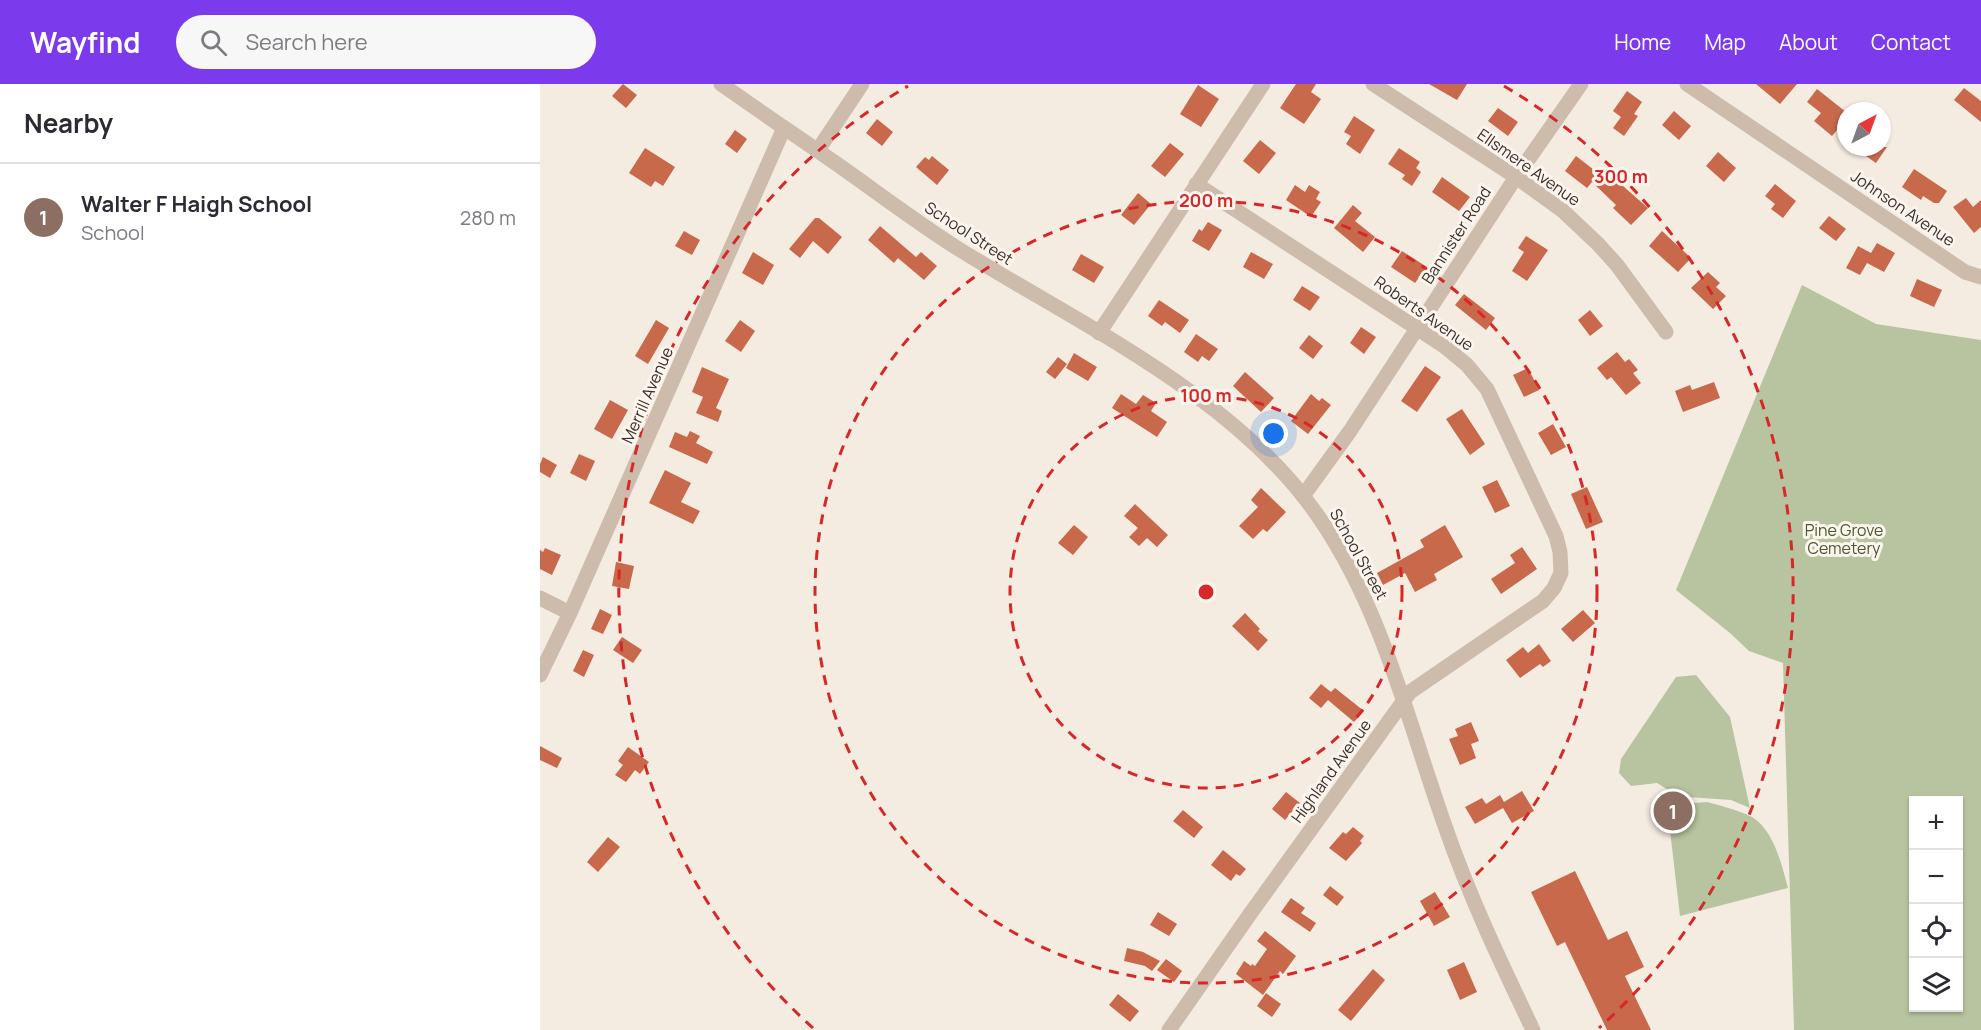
<!DOCTYPE html>
<meta charset="utf-8">
<style>
body{margin:0;font-family:Manrope,sans-serif;background:#f7f7f7;color:#2b2b33}
.controls{position:absolute;right:18px;bottom:18px;display:grid;overflow:hidden;border-radius:0px;box-shadow:0 2px 4px #0004}
.controls button{width:54px;height:54px;display:grid;place-items:center;padding:0;border:0;border-bottom:2px solid #e1e1e2;background:#fff;color:#2b2b33;font:30px sans-serif}
.compass{position:absolute;left:1297px;top:18px;width:54px;height:54px;border-radius:50%;background:#fff;box-shadow:0 2px 4px #0004;rotate:41deg}
.you{position:absolute;left:734px;top:350px;width:21px;height:21px;margin:-15px;border:4px solid #fff;border-radius:50%;background:#1a73e8;box-shadow:0 0 0 9px #1a73e833}
.badge{display:grid;place-items:center;width:39px;height:39px;border-radius:50%;background:#7c3aed;color:#fff;font-size:20px;font-weight:700}
.pin{position:absolute;translate:-50% -50%;border:3px solid #fff;box-shadow:0 2px 6px #0006}
.list{margin:0;padding:0;list-style:none}
h2{display:flex;justify-content:space-between;align-items:center;height:78px;margin:0;padding:0 24px;font-size:26px}
h2 small{font-size:20px;font-weight:400;color:#7c7c81}
.list li{display:grid;grid-template-columns:39px 1fr auto;gap:18px;align-items:center;box-sizing:border-box;height:108px;padding:0 24px;border-top:2px solid #e1e1e2}
.list b{display:block;font-size:22px;white-space:nowrap}
.list p{margin:0;font-size:20px;white-space:nowrap;color:#7c7c81}
.list em{font-size:20px;font-style:normal;color:#7c7c81}
.icon{flex:none;width:33px;height:33px;fill:none;stroke:currentColor;stroke-width:2;stroke-linecap:round;stroke-linejoin:round}
.map{position:relative;flex:none;width:1441px;height:946px;overflow:hidden}
header{display:flex;align-items:center;gap:36px;box-sizing:border-box;height:84px;padding:0 30px;background:#7c3aed;color:#fff}
header strong{font-size:28px}
nav{display:flex;gap:33px;margin-inline-start:auto;font-size:21px}
.search{width:420px;height:54px;background:#f7f7f7;display:flex;align-items:center;gap:15px;box-sizing:border-box;padding:0 21px;border-radius:33px;color:#7c7c81;font-size:22px}
main{display:flex}
aside{flex:1;background:#fff}
.map>svg:first-child{display:block}
.green{fill:#b8c4a0;fill-rule:evenodd}
.building{fill:#c8694b}
.lines{fill:none;stroke-linecap:round;stroke-linejoin:round}
.minor{stroke:#cdbbac;stroke-width:15}
.tertiary{stroke:#cdbbac;stroke-width:15}
.ring{fill:none;stroke:#d62828;stroke-width:3;stroke-dasharray:10 8}
.labels{text-anchor:middle;dominant-baseline:central;stroke-width:6;stroke-linejoin:round;paint-order:stroke}
.street-label{font-size:16px;fill:#3b302b;stroke:#fbf5ee}
.park-label{font-size:16px;fill:#4a5a2e;stroke:#fbf5ee}
.centre{fill:#d62828;stroke:#fbf5ee;stroke-width:3}
.ring-label{font-size:18px;text-anchor:middle;font-weight:bold;fill:#d62828;stroke:#fbf5ee;stroke-width:6;stroke-linejoin:round;paint-order:stroke}
</style>
<header>
<strong>Wayfind</strong>
<div class="search"><svg class="icon" aria-label="search" viewBox="0 0 24 24"><circle cx="10" cy="10" r="6"/><path d="M15 15l6 6"/></svg>Search here</div>
<nav><a>Home</a><a>Map</a><a>About</a><a>Contact</a></nav>
</header>
<main>
<aside>
<h2>Nearby<small></small></h2>
<ul class="list">
<li><span class="badge" style="background:#8d6e63">1</span><div><b>Walter F Haigh School</b><p>School</p></div><em>280 m</em></li>
</ul>
</aside>
<div class="map">
<svg width="1441" height="946" viewBox="0 0 1441 946">
<rect width="100%" height="100%" fill="#f4ebe1"/>
<path class="green" d="M1262,201L1336,240L1441,256V946H1254L1243,579L1209,567L1190,549L1136,506ZM1418,716V924H1374V716Z
M1156,591L1190,633L1210,724L1191,716L1148,713L1130,707L1117,699L1091,702L1079,689L1081,675L1136,593Z
M1167,718C1182,722 1198,726 1212,733C1234,746 1242,782 1248,804L1140,832L1127,721Z"/>
<path class="building" d="M83,0L97,11L86,24L72,12Z
M756,0H776L771,8L781,15L764,40L740,24Z
M889,0H927L917,16Z
M1216,0H1257L1240,20Z
M658,1L679,15L661,43L640,30Z
M1424,4L1441,17V38L1414,16Z
M1277,5L1306,28L1300,36L1303,39L1292,52L1274,37L1281,29L1267,18Z
M1087,7L1102,18L1094,30L1098,32L1084,52L1073,44L1081,33L1073,27Z
M958,24L978,38L968,52L948,37Z
M1134,27L1151,42L1139,56L1122,41Z
M814,32L835,46L820,70L806,60L811,52L804,48Z
M337,35L353,48L342,62L326,49Z
M195,46L207,55L197,69L185,60Z
M720,56L736,69L719,90L703,77Z
M630,59L644,70L625,93L611,82Z
M1313,63H1347L1336,79Z
M105,64L135,83L123,102L115,97L111,103L89,89Z
M859,64L880,78L876,84L881,88L872,102L862,95L865,91L848,80Z
M1178,68L1196,84L1184,98L1166,82Z
M392,72L409,86L397,101L376,83L385,73L389,76Z
M1036,72L1071,99L1075,95L1108,124L1091,141L1073,124L1076,121L1052,98L1047,104L1025,87Z
M1374,85L1407,107L1399,119H1394L1383,112L1381,116L1362,103Z
M902,93L930,113L919,127L892,108Z
M1235,100L1256,117L1243,134L1231,125L1235,120L1225,112Z
M755,101L765,108L769,101L780,108L776,115L781,118L771,133L746,116Z
M598,109L611,120L594,141L581,131Z
M1426,114L1433,123L1441,116V143L1434,149L1413,123Z
M813,121L822,129L815,137L835,153L823,168L794,144Z
M1289,132L1306,145L1296,157L1279,144Z
M275,134H279L302,153L288,170L273,157L260,174L249,165Z
M668,138L682,146L669,167L652,157L659,145L662,147Z
M340,142L376,173L381,168L397,182L384,196L358,174L354,179L328,156Z
M144,147L160,156L152,171L135,162Z
M1122,147L1151,174L1138,188L1109,162Z
M986,152L1008,166L987,197L972,187L984,168L978,164Z
M1337,159L1355,169L1344,188L1327,179L1320,191L1306,184L1318,162L1331,169Z
M862,167L887,183L875,199L851,183Z
M213,168L234,181L223,201L202,189Z
M711,168L733,180L724,195L703,183Z
M541,170L564,183L554,199L532,186Z
M1168,188L1180,199L1176,203L1186,212L1173,225L1151,204Z
M1377,195L1402,206L1394,223L1370,212Z
M762,202L780,213L770,227L753,216Z
M924,210L955,234L946,246L915,221Z
M619,216L649,236L640,249L625,238L622,242L608,232Z
M1050,226L1063,242L1050,252L1038,236Z
M116,236L129,244L108,280L95,272Z
M200,236L215,247L201,268L185,257Z
M821,243L836,253L824,270L810,259Z
M656,250L678,265L669,277L662,272L658,278L644,268Z
M769,251L783,262L773,275L759,264Z
M1077,268L1085,278L1089,275L1098,286L1093,289L1101,299L1086,311L1071,293L1067,296L1057,284Z
M534,269L557,283L548,297L526,284Z
M518,273L527,280L515,295L506,288Z
M885,282L901,293L877,328L861,317Z
M162,283L189,295L176,324L182,327L178,338L156,329L163,313L152,308Z
M988,284L999,306L984,313L973,291Z
M705,288L734,314L721,328L693,302Z
M1174,298L1180,314L1143,328L1135,307L1150,301L1152,306Z
M581,310L596,320L603,311L616,319L611,327L627,338L617,353L572,324Z
M771,310L779,317L782,314L791,321L768,350L751,337Z
M70,316L88,326L72,355L54,345Z
M922,325L945,360L930,371L906,335Z
M1013,340L1026,363L1011,371L998,349Z
M150,347L160,352L156,359L173,368L167,380L129,363L135,348L147,353Z
M39,370L55,377L46,397L30,389Z
M3,373L17,381L10,394L0,388V380Z
M125,386L151,399L141,418L160,427L153,440L109,419Z
M957,396L970,422L955,429L942,403Z
M1047,403L1063,438L1046,445L1031,410Z
M721,404L746,428L727,448L723,445L713,455L699,442L718,423L711,416Z
M595,420L628,451L617,463L607,454L599,462L589,453L598,444L584,432Z
M534,441L548,453L533,471L518,459Z
M905,441L923,473L894,490L897,496L875,508L865,489L843,501L837,489L884,463L880,456Z
M982,463L997,485L961,510L951,495L975,479L970,471Z
M5,464L21,471L12,491L0,485V466L3,468Z
M76,478L94,482L89,505L72,502Z
M60,525L72,531L63,550L51,545Z
M1043,526L1055,539L1033,558L1021,545Z
M705,529L720,545L718,547L728,556L718,567L692,542Z
M82,553L102,566L93,579L73,566Z
M999,560L1011,577L1003,583L1000,580L980,594L966,576L983,563L988,569Z
M43,566L54,571L44,593L33,587Z
M781,600L791,608L795,604L824,627L814,638L788,616L781,624L769,614Z
M931,638L939,657L931,660L936,674L920,681L909,655L918,652L915,645Z
M0,662L22,674L17,684L0,676Z
M88,663L109,678L100,690L95,686L86,698L75,691L83,681L78,677Z
M982,707L994,727L972,739L963,724L935,740L925,723L942,714L946,720L960,711L964,718Z
M746,708L760,719L745,736L732,725Z
M643,726L663,743L654,754L633,737Z
M813,743L824,752L820,757L822,759L806,777L789,764L803,748L806,750Z
M68,753L80,763L58,788L47,778Z
M683,766L706,785L700,792L696,790L691,797L671,781Z
M1035,787L1068,856L1087,847L1104,883L1085,892L1111,946H1067L1025,858L1017,862L991,808Z
M790,802L804,813L797,822L783,811Z
M895,808L910,833L894,842L880,817Z
M751,814L765,824L761,829L776,839L770,848L741,828Z
M618,828L637,840L629,852L610,841Z
M725,847L756,872L743,890L740,887L723,911L696,890L704,877L711,882L712,880L715,882L727,865L717,857Z
M587,864L603,868L620,877L612,887L605,882L584,877Z
M626,875L642,887L634,898L617,886Z
M924,878L937,908L920,916L907,886Z
M833,885L845,896L811,937L798,926Z
M726,909L741,920L732,933L717,922Z
M578,910L599,927L590,938L569,921Z"/>
<g class="lines">
<path class="minor" d="M833,0L976,93L1023,127L1058,160L1077,181L1126,248
M1147,0L1425,188L1441,193
M278,66L322,0
M559,249L723,0
M763,412L810,347L976,93L1041,0
M0,514L30,529
M0,591L30,529L244,44
M629,946L710,830L870,608L1003,517L1014,504L1021,489L1020,468L1016,452L947,305L927,281L904,262L656,100"/>
<path class="tertiary" d="M181,0C222,29 264,57 304,85C342,112 378,139 417,164C539,240 698,313 780,435C843,527 868,638 905,742C929,812 961,879 993,946"/>
</g>
<g class="ring">
<circle cx="666" cy="508" r="196"/>
<circle cx="666" cy="508" r="391"/>
<path d="M273 944A587 587 0 0 1 368 2M964 2A587 587 0 0 1 1059 944"/>
</g>
<g class="labels">
<g class="street-label">
<text transform="translate(989 83) rotate(35)">Ellsmere Avenue</text>
<text transform="translate(1363 124) rotate(34)">Johnson Avenue</text>
<text transform="translate(429 149) rotate(33)">School Street</text>
<text transform="translate(916 151) rotate(-57)">Bannister Road</text>
<text transform="translate(884 229) rotate(35)">Roberts Avenue</text>
<text transform="translate(107 311) rotate(-66)">Merrill Avenue</text>
<text transform="translate(819 470) rotate(61)">School Street</text>
<text transform="translate(791 687) rotate(-54)">Highland Avenue</text>
</g>
<g class="park-label">
<text x="1304" y="446">Pine Grove<tspan x="1304" dy="18">Cemetery</tspan></text>
</g>
</g>
<circle cx="666" cy="508" r="9" class="centre"/>
<g class="ring-label">
<text x="1081" y="99">300 m</text>
<text x="666" y="123">200 m</text>
<text x="666" y="318">100 m</text>
</g>
</svg>
<div class="controls">
<button>+</button>
<button>−</button>
<button><svg class="icon" aria-label="locate" viewBox="0 0 24 24"><circle cx="12" cy="12" r="6"/><path d="M12 2v4M12 18v4M2 12h4M18 12h4"/></svg></button>
<button><svg class="icon" aria-label="layers" viewBox="0 0 24 24"><path d="M12 4l9 5-9 5-9-5zM3 14l9 5 9-5"/></svg></button>
</div>
<svg class="compass" viewBox="-18 -18 36 36"><path d="M0-13l5 13h-10z" fill="#e53935"/><path d="M0 13l5-13h-10z" fill="#7c7c81"/></svg>
<div class="you"></div>
<div class="pin badge" style="left:1133px;top:727px;background:#8d6e63">1</div>
</div>
</main>
